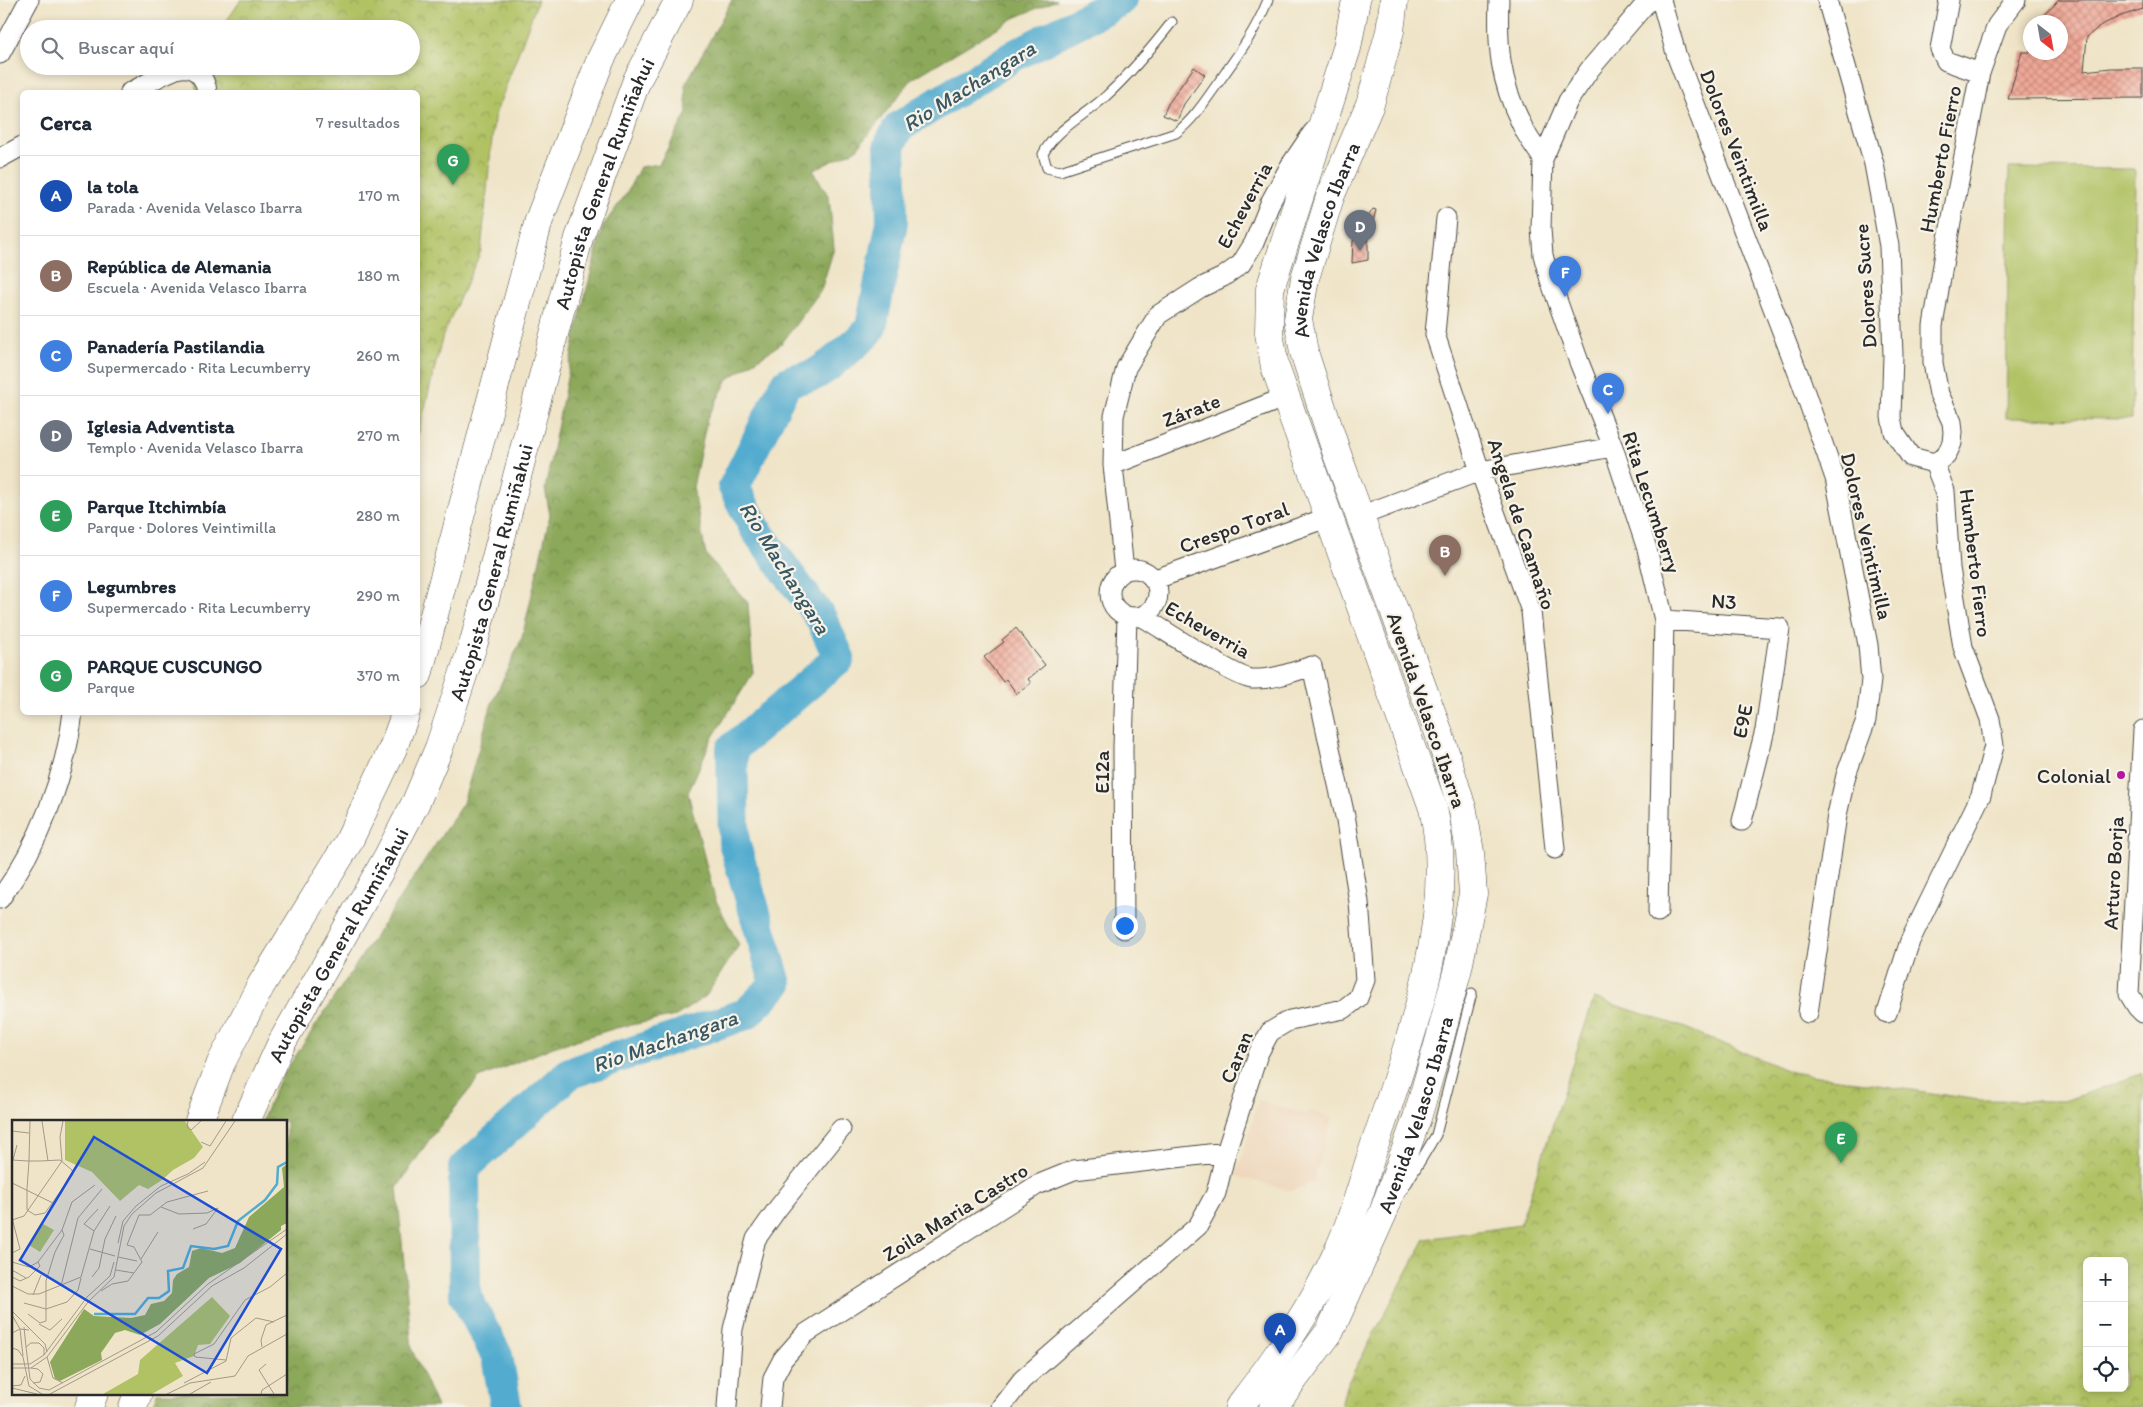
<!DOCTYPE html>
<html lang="es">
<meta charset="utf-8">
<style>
body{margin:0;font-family:Itim,sans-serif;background:#f6f6f7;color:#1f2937}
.controls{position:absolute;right:15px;bottom:15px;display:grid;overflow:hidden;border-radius:8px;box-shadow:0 2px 8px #0003}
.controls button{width:45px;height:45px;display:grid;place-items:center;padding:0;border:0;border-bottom:1px solid #e0e1e3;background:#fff;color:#1f2937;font:25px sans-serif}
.compass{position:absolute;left:2023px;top:15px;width:45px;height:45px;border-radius:50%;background:#fff;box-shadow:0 2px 8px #0003;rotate:149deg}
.you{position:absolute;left:1124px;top:925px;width:18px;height:18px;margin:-12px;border:4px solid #fff;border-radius:50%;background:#1a73e8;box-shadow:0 0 0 8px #1a73e833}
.badge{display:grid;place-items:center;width:32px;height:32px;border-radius:50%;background:#b5179e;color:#fff;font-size:16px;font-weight:700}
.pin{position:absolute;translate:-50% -41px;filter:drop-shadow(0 1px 2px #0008)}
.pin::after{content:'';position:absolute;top:26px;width:18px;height:15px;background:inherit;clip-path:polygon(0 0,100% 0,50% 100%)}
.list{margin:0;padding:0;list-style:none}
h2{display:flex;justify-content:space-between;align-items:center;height:65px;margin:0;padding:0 20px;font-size:21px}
h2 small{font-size:16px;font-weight:400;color:#747a83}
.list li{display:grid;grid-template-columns:32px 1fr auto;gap:15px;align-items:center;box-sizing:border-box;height:80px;padding:0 20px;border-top:1px solid #e0e1e3}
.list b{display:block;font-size:19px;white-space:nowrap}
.list p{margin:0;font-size:16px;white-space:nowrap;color:#747a83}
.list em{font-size:16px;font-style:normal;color:#747a83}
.icon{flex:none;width:28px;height:28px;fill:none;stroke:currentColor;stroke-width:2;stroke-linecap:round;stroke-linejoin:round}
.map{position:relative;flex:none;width:2143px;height:1407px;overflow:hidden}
.search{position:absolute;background:#fff;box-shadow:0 2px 8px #0003;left:20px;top:20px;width:400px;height:55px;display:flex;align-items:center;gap:12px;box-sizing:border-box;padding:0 18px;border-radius:28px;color:#747a83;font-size:19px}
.panel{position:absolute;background:#fff;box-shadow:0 2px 8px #0003;left:20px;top:90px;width:400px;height:625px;border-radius:8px}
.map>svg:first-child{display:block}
.built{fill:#eed7bb}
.forest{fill:url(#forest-crowns);stroke:#5c6a42}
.park{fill:url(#park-crowns);stroke:#6e7648;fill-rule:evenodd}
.pitch{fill:#b1c265;stroke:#6e7648}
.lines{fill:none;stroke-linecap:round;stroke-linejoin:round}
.river{stroke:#52accf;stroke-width:32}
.building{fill:url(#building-cross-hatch)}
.lane-casing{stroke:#484742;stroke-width:11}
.street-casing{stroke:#484742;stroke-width:21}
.primary-casing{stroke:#484742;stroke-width:29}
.highway-casing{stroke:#484742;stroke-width:29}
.lane{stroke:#fff;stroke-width:9}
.street{stroke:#fff;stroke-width:19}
.primary{stroke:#fff;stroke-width:28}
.highway{stroke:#fff;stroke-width:28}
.poi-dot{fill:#b5179e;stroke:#f7f3e8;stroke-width:2}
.labels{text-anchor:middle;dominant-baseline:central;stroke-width:4.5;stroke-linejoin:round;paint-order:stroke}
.street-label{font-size:21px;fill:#2b2b2b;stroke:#f7f3e8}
.poi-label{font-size:21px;fill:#2b2b2b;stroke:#f7f3e8;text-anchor:end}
.water-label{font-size:22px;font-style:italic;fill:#395864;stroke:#f7f3e8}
.inset-river{fill:none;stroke:#52accf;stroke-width:2.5}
.inset-road{fill:none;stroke:#a19a89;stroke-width:1}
.view{fill:#1d4ed8;fill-opacity:0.15;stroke:#1d4ed8;stroke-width:2.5}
.inset-edge{fill:none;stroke:#2b2b2b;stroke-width:2.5}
</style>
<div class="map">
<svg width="2143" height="1407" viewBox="0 0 2143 1407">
<defs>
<pattern id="forest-crowns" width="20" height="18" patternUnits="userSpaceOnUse" patternTransform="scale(1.25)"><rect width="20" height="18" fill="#8ca85a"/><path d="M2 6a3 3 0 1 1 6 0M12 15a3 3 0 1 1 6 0" fill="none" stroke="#73894b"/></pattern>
<pattern id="park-crowns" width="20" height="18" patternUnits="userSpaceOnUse" patternTransform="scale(1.25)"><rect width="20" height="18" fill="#b1c265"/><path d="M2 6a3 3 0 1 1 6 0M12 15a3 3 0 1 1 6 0" fill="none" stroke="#909e53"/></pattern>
<pattern id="building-cross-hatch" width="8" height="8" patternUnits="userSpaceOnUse" patternTransform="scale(1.25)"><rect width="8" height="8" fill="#f0a897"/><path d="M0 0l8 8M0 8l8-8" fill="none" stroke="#c3897b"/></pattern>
</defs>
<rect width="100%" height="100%" fill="#f7f3e8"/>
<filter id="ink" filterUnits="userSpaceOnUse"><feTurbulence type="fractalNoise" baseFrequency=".02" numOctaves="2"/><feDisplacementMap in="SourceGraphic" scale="10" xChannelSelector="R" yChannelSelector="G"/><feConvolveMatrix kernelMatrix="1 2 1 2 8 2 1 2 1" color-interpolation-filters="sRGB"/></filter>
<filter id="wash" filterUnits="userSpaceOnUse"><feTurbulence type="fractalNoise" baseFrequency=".0096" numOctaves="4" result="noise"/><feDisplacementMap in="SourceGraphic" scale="20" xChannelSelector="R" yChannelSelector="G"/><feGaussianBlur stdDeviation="1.12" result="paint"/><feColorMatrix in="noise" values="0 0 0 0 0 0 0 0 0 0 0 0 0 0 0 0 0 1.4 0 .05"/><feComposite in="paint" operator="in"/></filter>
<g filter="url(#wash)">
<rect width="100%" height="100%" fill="#efe4c7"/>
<path class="built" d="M1259,1100L1307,1115L1309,1110L1332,1118L1313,1183L1291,1191L1236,1176Z"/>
<path class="forest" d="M732,0H1057L1014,18L912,79L856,150L813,170L829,197L834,248L821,290L782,343L728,379L707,419L693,487L706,555L748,603L753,673L711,740L688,793L715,899L739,945L706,996L676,1016L616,1028L553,1047L479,1078L429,1140L397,1188L412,1350L437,1407H152L157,1393H286V1121H262L277,1084L463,803L492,703L522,638L550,515L545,489L578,323L603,226L626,194L640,167L659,164L687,113L685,85Z"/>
<path class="park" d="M241,0H538L494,118L481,251L443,335L418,435V92H197L193,69L194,66H411V29H221Z
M1594,998L1683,1027L1791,1072L1978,1100L2064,1101L2143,1073V1407H1341L1346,1386L1425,1239L1520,1225ZM2087,1261H2124V1388H2087Z"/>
<path class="pitch" d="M2009,168L2135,169L2132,419L2006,418Z"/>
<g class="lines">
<path class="river" d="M506,1407L497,1356L465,1295L464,1168L570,1073L746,1014L776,984L734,842L732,749L839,658L821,618L756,530L734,487L785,385C793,377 804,379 814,375C833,365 850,347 866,334L871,327L892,222L890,144L899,127L1015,55L1121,0"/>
</g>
<g id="blocks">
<path class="building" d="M2059,0H2143V9L2121,16L2101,25L2087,37L2084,71L2111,68H2143V98L2008,99L2022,52H2060V22H2038Z
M1194,67L1205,75L1184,104L1177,121L1163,115L1168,104Z
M1373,209L1376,210L1368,242V260L1352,263L1353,241Z
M1016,628L1045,665L1028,679L1031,683L1017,694L1006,679L1003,682L984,657L1004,642L1002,640Z"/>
</g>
</g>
<g filter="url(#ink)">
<use href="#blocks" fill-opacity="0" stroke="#484742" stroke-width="1"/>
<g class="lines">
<defs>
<path id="lane" d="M1172,22C1151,49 1130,74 1105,97C1084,116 1056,129 1043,154L1047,168L1060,171L1176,133C1194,119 1205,101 1218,83C1238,55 1255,32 1268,0
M1403,1190L1436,1135L1472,993"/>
<path id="street" d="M1499,0C1497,47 1500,81 1521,123C1526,136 1536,148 1543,159
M1649,0L1590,69L1568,101L1543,159L1541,229L1543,255L1550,280L1579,362L1613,447L1647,549L1664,620L1658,912
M1661,0L1677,57L1801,381L1835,478L1868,645L1871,680L1866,720L1846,775L1837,815L1808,1013
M1827,0L1874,164L1889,246L1893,355L1891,417L1894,432L1911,457L1934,463
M1949,0L1940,49L1946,61L1980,73
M0,54L29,0
M130,92C142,87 170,69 181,68C196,66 206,79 207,92
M0,158L22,146
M1446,218L1435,334L1480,471L1531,611L1555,849
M1934,463L1946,456L1952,443L1953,432L1952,422L1939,394L1933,363V326L1944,259L1980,73L1997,25L2016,0
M1113,465L1286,397
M1360,516L1480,471L1613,447
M1110 593a24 24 0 1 1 48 0a24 24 0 1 1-48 0Z
M1124,571L1113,465L1114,416L1126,368L1158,315L1200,288L1223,277L1241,264L1254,243L1271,201L1290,166L1313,132
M1153,580L1329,517
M1664,620L1780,628L1765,730L1742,821
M2143,730L2129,994L2137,1007L2143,1013
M0,899C39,845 65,778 73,712
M1124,929L1123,747L1127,616
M1887,1013L1910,941L1981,795L1994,746L1990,719L1963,647L1950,568L1945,491L1934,463
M727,1407L733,1329L756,1239L778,1208L841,1129
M770,1407L773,1378L783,1359L805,1334L1037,1185L1074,1170L1226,1152
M1001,1407L1022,1380L1198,1226L1216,1193L1226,1152L1258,1054L1270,1032L1290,1020L1344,1009L1358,998L1365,980L1359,902L1346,821L1312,666C1293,672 1272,680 1252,679C1235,678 1160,627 1141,616"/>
<g id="primary">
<path d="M1239,1407C1277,1358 1312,1308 1338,1251C1353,1220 1363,1180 1374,1147C1408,1046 1458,915 1433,808L1275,367L1269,333L1270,289L1347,48L1356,0"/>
<path id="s1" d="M1273,1407L1330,1331L1383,1213L1417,1118L1439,1042L1458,968L1473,894L1470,852L1463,811L1439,733L1337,454L1304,352L1298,319L1305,278L1330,197L1370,104L1390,31L1394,0"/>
</g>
<g id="highway">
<path d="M418,675L539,220L600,61L630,0"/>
<path d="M199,1121L221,1063L260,987L348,843L393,748L406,712"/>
<path id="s2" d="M246,1121L281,1044L387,858L416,802L439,748L474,642L579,238L637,80L679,0"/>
<path d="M89,1407L94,1393"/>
<path d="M133,1407L138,1393"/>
</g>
</defs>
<use href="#lane" class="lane-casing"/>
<use href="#street" class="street-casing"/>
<use href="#primary" class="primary-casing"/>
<use href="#highway" class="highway-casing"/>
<use href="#lane" class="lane"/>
<use href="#street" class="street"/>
<use href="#primary" class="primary"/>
<use href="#highway" class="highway"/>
</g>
</g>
<circle class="poi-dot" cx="2121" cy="775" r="5"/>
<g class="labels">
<g class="street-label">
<text transform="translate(1737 150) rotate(69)">Dolores Veintimilla</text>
<text transform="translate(1940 159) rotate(-79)">Humberto Fierro</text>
<text stroke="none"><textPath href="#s2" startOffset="1009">Autopista General Rumiñahui</textPath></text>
<text transform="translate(1244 205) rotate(-62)">Echeverria</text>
<text stroke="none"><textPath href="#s1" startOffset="1242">Avenida Velasco Ibarra</textPath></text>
<text transform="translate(1865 286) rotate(-94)">Dolores Sucre</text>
<text transform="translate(1191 410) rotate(-21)">Zárate</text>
<text transform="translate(1652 502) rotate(72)">Rita Lecumberry</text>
<text transform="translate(1522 524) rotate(72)">Angela de Caamaño</text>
<text transform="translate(1234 527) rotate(-20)">Crespo Toral</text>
<text transform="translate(1867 536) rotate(77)">Dolores Veintimilla</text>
<text transform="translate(1976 563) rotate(83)">Humberto Fierro</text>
<text stroke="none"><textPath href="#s2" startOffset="604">Autopista General Rumiñahui</textPath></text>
<text transform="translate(1724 601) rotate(4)">N3</text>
<text transform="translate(1208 629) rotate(30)">Echeverria</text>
<text transform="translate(1427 710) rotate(71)">Avenida Velasco Ibarra</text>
<text transform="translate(1742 721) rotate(-79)">E9E</text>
<text transform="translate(1101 772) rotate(-90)">E12a</text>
<text transform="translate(2113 873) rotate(-87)">Arturo Borja</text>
<text stroke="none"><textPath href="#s2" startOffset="199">Autopista General Rumiñahui</textPath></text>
<text transform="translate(1236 1057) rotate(-68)">Caran</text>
<text stroke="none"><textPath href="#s1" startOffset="328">Avenida Velasco Ibarra</textPath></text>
<text transform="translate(955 1212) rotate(-32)">Zoila Maria Castro</text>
</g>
<g class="poi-label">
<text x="2111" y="775">Colonial</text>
</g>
<g class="water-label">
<text transform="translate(969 86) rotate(-32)">Rio Machangara</text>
<text transform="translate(785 568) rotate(58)">Rio Machangara</text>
<text transform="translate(665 1041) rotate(-19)">Rio Machangara</text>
</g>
</g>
<g transform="translate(12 1120)">
<rect width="275" height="275" fill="#efe4c7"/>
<path d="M275,44V103L269,106V110L228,143L197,158L148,204L128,215L113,210L103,213L89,233L90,240L48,261L43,259L38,242L72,189L82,196L119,198L133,195L139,184L152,181L160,173L161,160L165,154L177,147L180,131L189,128L210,133L223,128L237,97L272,67L270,48Z" fill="#8ca85a"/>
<path d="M53,1H173L191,27L182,38L161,50L150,60L136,69L127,65L108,81L80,52L53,40ZM200,177L218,196L198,224L186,225L182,236L163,243L171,256L140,274H91L126,254L128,240Z" fill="#b1c265"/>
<path d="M31,104L42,110L28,132L17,125Z" fill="#b1c265"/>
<path class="inset-river" d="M82,194H123L136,178H147L157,171L156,151L171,148L179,126L202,129L216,126L226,101L253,80L265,64L266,47L275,42"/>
<path class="inset-road" d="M30,1L36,41M176,1L175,7L179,10L189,1M0,11L17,13M189,22L198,26L214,1M0,40L16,41H28L48,40L60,50L61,54L33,93L23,95L15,90V69L17,41L18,1M1,40L5,25M0,63L41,83M149,87L167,94L195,93L206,88L194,104L181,109M0,98L8,129L0,133M0,100L12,96L50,41L48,17L51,1M82,111L72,104L86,89M106,123L111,101L124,86L149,66L176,54L193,42M78,129L103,136M106,137L125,141M129,139L146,112M0,142L17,147L26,142L50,110L60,82L83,65M0,150L14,158M104,150L122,153M0,157L8,161L17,157L28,146L26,142M80,157L87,148L93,119L104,96M0,166L16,174H27L69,157L82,111L98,86M49,166L66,98L90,69M89,171L100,164L116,161L130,142L122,127L115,125L127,95H138L155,82L196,71M21,175L29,155M12,183L34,189L55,182L66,170L69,158M0,191L33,224L35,232M16,194L28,203L34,201V161L43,132L52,115L50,110M0,195L8,209L11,236M27,204L38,210L50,199M12,207L14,227M0,213L8,209L17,210M250,227L249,220L254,205L275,195M0,228L6,230L11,237L17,266L30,274M32,235V228L27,223H19L14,227L18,259L27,268L37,270L144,212L196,164L275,109M35,237L41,258L51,263M214,240L183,237L182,234L202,224L233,180L258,167L275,153M0,244H18L32,235L75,177L98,156L102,142M254,244L247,250L262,274M0,248H19L35,237L76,182L102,157L112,106L120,94L144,73L191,48L223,1M19,248L26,249L31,254L28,262L21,263M172,263L214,241L219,218L244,198L262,202M0,266L9,265L13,256M0,268L25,274M38,274L146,216L200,166L232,148L275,114M155,274L178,263L223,256L236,236L275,214M178,274L199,262M249,274L250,270L275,254"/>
<path class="view" d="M82,17L269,129L195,253L8,140Z"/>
<rect width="275" height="275" class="inset-edge"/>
</g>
</svg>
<div class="controls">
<button>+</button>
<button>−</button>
<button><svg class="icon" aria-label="locate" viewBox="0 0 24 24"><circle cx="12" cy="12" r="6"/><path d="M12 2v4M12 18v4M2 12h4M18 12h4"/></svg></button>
</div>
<svg class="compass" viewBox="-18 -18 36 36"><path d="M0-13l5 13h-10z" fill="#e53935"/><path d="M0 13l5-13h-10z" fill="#747a83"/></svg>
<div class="you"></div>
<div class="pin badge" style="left:1280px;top:1354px;background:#1a4fb4">A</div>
<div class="pin badge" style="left:1445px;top:576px;background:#8d6e63">B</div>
<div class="pin badge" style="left:1608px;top:414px;background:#3f7fe0">C</div>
<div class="pin badge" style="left:1360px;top:251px;background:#6b7280">D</div>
<div class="pin badge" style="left:1841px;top:1163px;background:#2e9e5b">E</div>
<div class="pin badge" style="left:1565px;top:297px;background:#3f7fe0">F</div>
<div class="pin badge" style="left:453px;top:185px;background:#2e9e5b">G</div>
<div class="search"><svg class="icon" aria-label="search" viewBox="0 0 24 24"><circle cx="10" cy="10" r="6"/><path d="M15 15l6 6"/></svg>Buscar aquí</div>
<section class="panel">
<h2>Cerca<small>7 resultados</small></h2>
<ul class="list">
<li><span class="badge" style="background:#1a4fb4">A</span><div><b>la tola</b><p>Parada · Avenida Velasco Ibarra</p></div><em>170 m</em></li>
<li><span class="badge" style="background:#8d6e63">B</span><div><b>República de Alemania</b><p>Escuela · Avenida Velasco Ibarra</p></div><em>180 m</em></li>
<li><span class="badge" style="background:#3f7fe0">C</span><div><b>Panadería Pastilandia</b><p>Supermercado · Rita Lecumberry</p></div><em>260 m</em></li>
<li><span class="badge" style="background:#6b7280">D</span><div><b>Iglesia Adventista</b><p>Templo · Avenida Velasco Ibarra</p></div><em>270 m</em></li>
<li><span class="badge" style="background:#2e9e5b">E</span><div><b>Parque Itchimbía</b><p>Parque · Dolores Veintimilla</p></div><em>280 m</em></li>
<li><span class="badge" style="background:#3f7fe0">F</span><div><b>Legumbres</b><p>Supermercado · Rita Lecumberry</p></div><em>290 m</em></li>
<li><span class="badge" style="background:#2e9e5b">G</span><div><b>PARQUE CUSCUNGO</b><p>Parque</p></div><em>370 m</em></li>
</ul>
</section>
</div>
